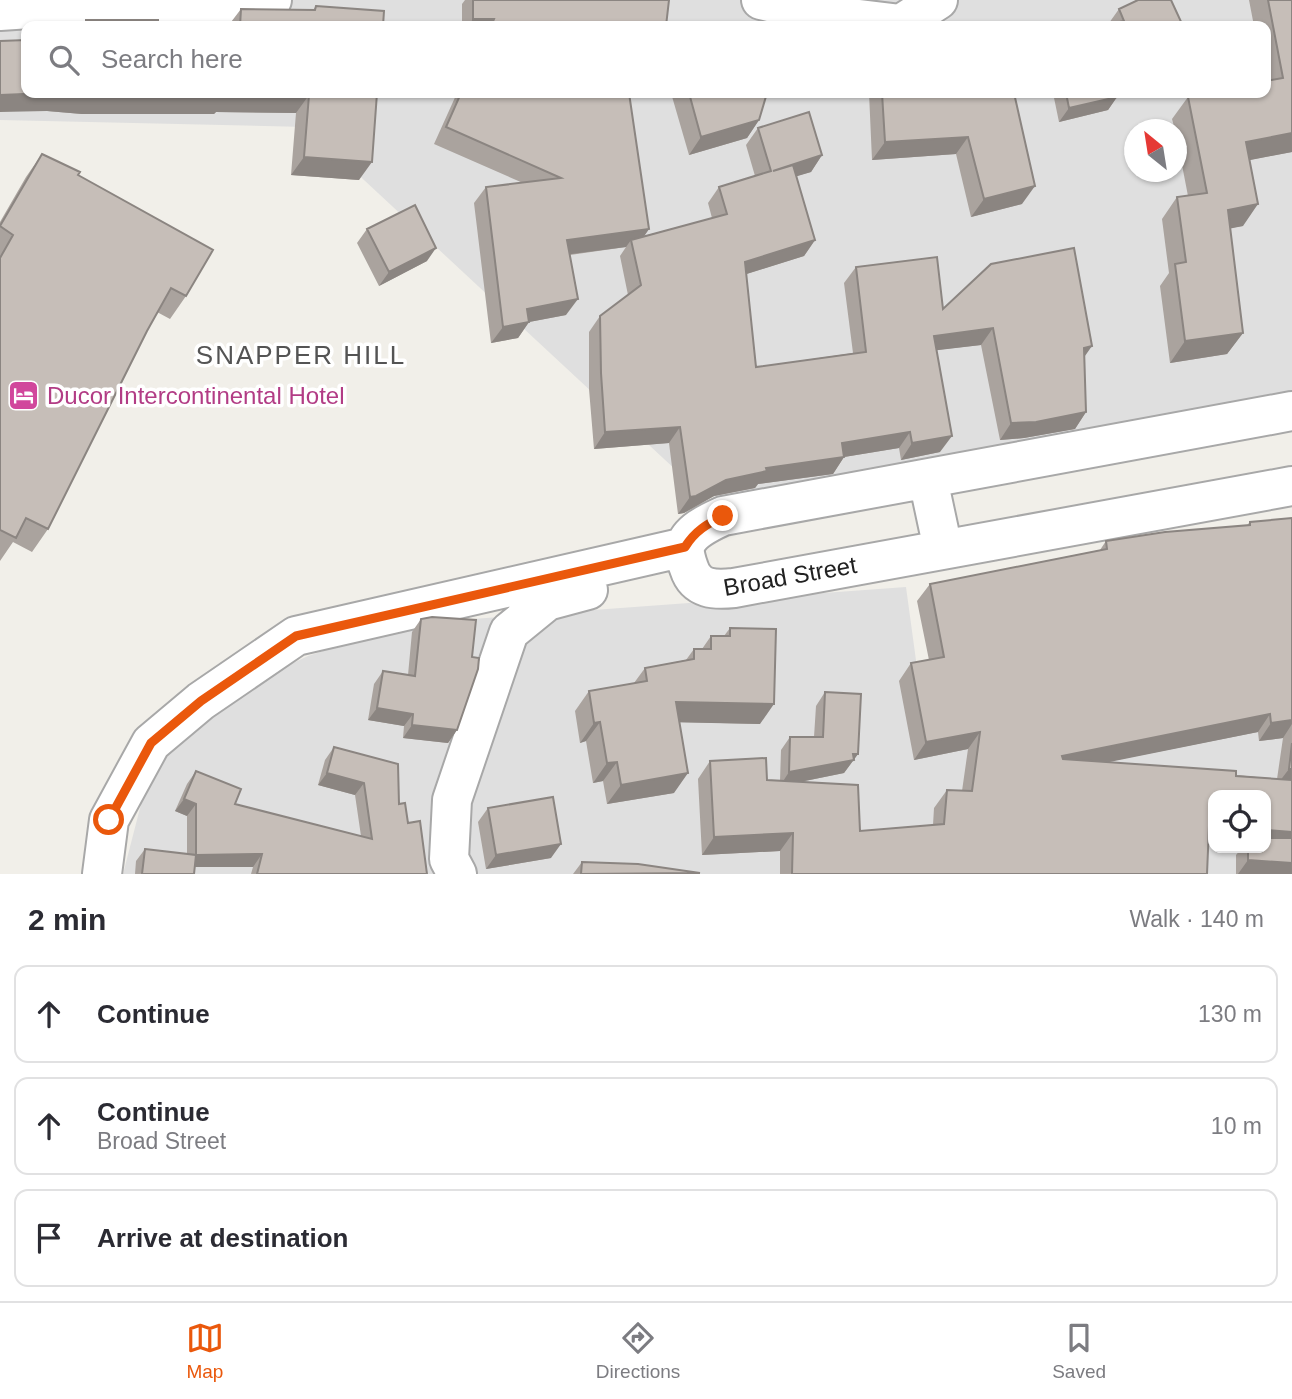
<!DOCTYPE html>
<meta charset="utf-8">
<style>
body{margin:0;font-family:Helvetica,sans-serif;background:#f2f2f3;color:#2b2b33}
.controls{position:absolute;right:21px;bottom:21px;display:grid;overflow:hidden;border-radius:14px;box-shadow:0 2px 5px #0004}
.controls button{width:63px;height:63px;display:grid;place-items:center;padding:0;border:0;border-bottom:2px solid #e1e1e2;background:#fff;color:#2b2b33;font:35px sans-serif}
.compass{position:absolute;left:1124px;top:119px;width:63px;height:63px;border-radius:50%;background:#fff;box-shadow:0 2px 5px #0004;rotate:330deg}
.stop{position:absolute;width:21px;height:21px;margin:-16px;border:5px solid #ea580c;border-radius:50%;background:#fff}
.stop.end{background:#ea580c;border-color:#fff;box-shadow:0 2px 7px #0008}
.list{margin:0;padding:0;list-style:none}
h2{display:flex;justify-content:space-between;align-items:center;height:91px;margin:0;padding:0 28px;font-size:30px}
h2 small{font-size:23px;font-weight:400;color:#7c7c81}
.list li{display:grid;grid-template-columns:46px 1fr auto;gap:21px;align-items:center;box-sizing:border-box;height:98px;margin:0 14px 14px;padding:0 14px;border:2px solid #e1e1e2;border-radius:14px}
.list b{display:block;font-size:26px;white-space:nowrap}
.list p{margin:0;font-size:23px;white-space:nowrap;color:#7c7c81}
.list em{font-size:23px;font-style:normal;color:#7c7c81}
.icon{flex:none;width:38px;height:38px;fill:none;stroke:currentColor;stroke-width:2;stroke-linecap:round;stroke-linejoin:round}
.map{position:relative;flex:none;width:1292px;height:874px;overflow:hidden}
.search{position:absolute;background:#fff;box-shadow:0 2px 5px #0004;left:21px;right:21px;top:21px;height:77px;display:flex;align-items:center;gap:18px;box-sizing:border-box;padding:0 24px;border-radius:14px;color:#7c7c81;font-size:26px}
.sheet{height:427px;background:#fff}
nav{display:flex;justify-content:space-around;align-items:center;box-sizing:border-box;height:98px;border-top:2px solid #e1e1e2;background:#fff;font-size:19px;color:#7c7c81}
nav a{display:grid;justify-items:center;gap:4px}
nav .on{color:#ea580c}
.map>svg:first-child{display:block}
.residential{fill:#dfdfdf;fill-rule:evenodd}
.lines{fill:none;stroke-linecap:round;stroke-linejoin:round}
.minor-casing{stroke:#a8a8a8;stroke-width:42}
.minor{stroke:#fff;stroke-width:38}
.wall{fill:#aaa39e;fill-rule:evenodd}
.shaded-wall{fill:#8b8581}
.building{fill:#c6beb8;stroke:#8b8581;stroke-width:2}
.route{stroke:#ea580c;stroke-width:9}
.labels{text-anchor:middle;dominant-baseline:central;stroke-width:7;stroke-linejoin:round;paint-order:stroke}
.hotel-label{font-size:24px;fill:#b23c85;stroke:#fff;text-anchor:start}
.street-label{font-size:24px;fill:#212121;stroke:#fff}
.neighbourhood-label{font-size:26px;letter-spacing:2px;fill:#545454;stroke:#fff}
</style>
<div class="map">
<svg width="1292" height="874" viewBox="0 0 1292 874">
<rect width="100%" height="100%" fill="#f1efe9"/>
<path class="residential" d="M0,0H1292V394L706,498L307,127L0,120ZM26,26H1266V93H26ZM1134,130H1176V172H1134Z
M906,587L918,675L1292,625V874H123L154,754L227,694L308,656L404,624ZM1213,795H1266V848H1213Z"/>
<g class="lines">
<defs>
<path id="minor" d="M761,0L816,14L901,24L938,0
M0,11L45,8L136,11L272,0
M1292,411L723,516C710,522 689,531 685,547C684,553 687,563 689,568C696,590 715,590 734,588L1292,486
M928,479L943,549
M102,874L109,820L151,743L201,701L296,636L685,547
M457,874L449,859L452,800L509,632L547,601L588,590"/>
</defs>
<use href="#minor" class="minor-casing"/>
<use href="#minor" class="minor"/>
</g>
<path class="wall" d="M465,0H669L666,26H462V4Z
M1249,0H1292V152L1249,160L1243,226L1230,228L1243,333L1227,354L1170,363L1160,286L1169,273L1162,219L1177,197L1188,196L1177,139V130H1175L1172,119L1188,97L1266,93V26H1254Z
M316,6L383,26H228L241,9L313,10Z
M1119,9L1183,26L1110,25L1109,23Z
M26,93H377L359,180L291,175L296,113L216,112L214,114H82L47,111Z
M457,93H629L649,229L644,236L712,218L708,203L719,187L755,176L746,145L758,128L822,155L811,172L796,176L815,240L804,256L746,274L756,367L853,353L844,283L856,267L943,309L1084,357L1086,412L1075,429L1024,438L1000,440L981,345L936,350L940,452L901,460L899,448L844,457L833,474L758,484L755,488L714,496L684,513L678,514L669,443L594,449L589,389V332L600,316L628,295L620,256L626,247L570,255L566,315L529,322L518,338L491,343L474,203L486,187L523,183L434,144Z
M671,93H767L759,120L747,138L689,155Z
M869,93H1014L1022,204L971,217L956,154L872,160Z
M1053,93H1116L1117,97L1108,110L1059,122Z
M42,154L78,175L186,296L170,319L157,312L147,331L48,529L32,552L13,542L0,561V222L26,177Z
M367,229L427,261L379,286L357,243Z
M1292,518V874H1236V855L1242,848H1266L1213,795V845L1208,844L1207,874H780V851L702,855L698,779L710,761L767,780L780,781L781,750L790,737H814L816,706L825,692L858,754L844,773L800,782L860,831L933,825L934,808L947,790L962,791L968,749L914,760L899,681L911,663L929,660L917,601L930,584L1100,550L1106,541L1247,525L1250,522ZM1258,732L1259,741L1283,738L1277,779L1106,762Z
M421,619L457,730L448,743L403,738L404,726L368,720L374,684L383,671L408,675L412,632Z
M730,628L760,724L680,722L674,793L607,804L603,781L593,783L586,741L580,743L575,711L589,691L634,683L645,668L686,660L694,649H702L711,636H724Z
M334,747L399,804L408,823L427,874H251L253,867H195L194,874H135L136,861L145,849L187,854V816L175,811L187,784L196,771L235,804L361,836L355,795L318,785L325,760Z
M488,808L551,858L486,869L478,822Z
M582,862L700,874H573Z"/>
<path class="shaded-wall" d="M473,19H494L489,26H468Z
M49,93L227,94L309,95L296,113L216,112L214,114H82L47,111L0,112V95Z
M1117,97L1108,110L1059,122L1069,108Z
M759,120L747,138L689,155L701,137Z
M1292,133V152L1230,164L1246,142Z
M968,137L956,154L872,160L885,142Z
M822,155L811,172L761,187L773,171Z
M304,157L372,162L359,180L291,175Z
M1035,186L1022,204L971,217L984,199Z
M1258,204L1243,226L1213,232L1228,210Z
M649,229L638,245L631,240L626,247L556,256L567,240Z
M815,240L804,256L734,278L745,262Z
M436,248L427,261L379,286L389,272Z
M578,299L566,315L529,322L518,338L491,343L503,327L527,309Z
M993,328L981,345L922,352L934,336Z
M1243,333L1227,354L1170,363L1185,341Z
M1092,346L1080,363L1084,348Z
M1086,412L1075,429L1024,438L1000,440L1011,423Z
M680,427L669,443L594,449L605,432Z
M910,432L899,448L844,457L833,474L758,484L755,488L714,496L684,513L678,514L690,497L726,480L842,443Z
M952,436L940,452L901,460L912,443Z
M676,702L774,704L760,724L663,722Z
M377,708L413,714L404,726L368,720Z
M1270,714L1258,732L1050,774L1062,756Z
M1292,720V724L1283,738L1259,741L1271,723Z
M600,722L586,741L580,743L594,723Z
M412,725L457,730L448,743L403,738Z
M980,732L968,749L914,760L926,742Z
M853,754H858L844,773L780,786L789,772Z
M617,762L603,781L593,783L607,763Z
M1289,769H1292V788L1276,786Z
M327,773L364,783L355,795L318,785Z
M688,773L674,793L607,804L621,785Z
M184,799L196,804L187,816L175,811Z
M1209,826H1213V845L1197,843Z
M1266,830L1292,832V844L1266,848Z
M793,833L780,851L702,855L714,837Z
M561,844L551,858L486,869L496,855Z
M262,854L253,867H187L196,855Z
M1248,860L1292,863V874H1238Z"/>
<path class="building" d="M473,0H669L666,26H491L494,19H473Z
M1138,0H1171L1183,26H1102L1124,21L1119,9Z
M1268,0H1292V133L1246,142L1258,204L1228,210L1243,333L1185,341L1175,264L1186,262L1177,197L1207,193L1188,97L1208,93H1266V81L1283,78Z
M316,6L384,11L383,26H240L241,9L315,10Z
M86,20H158V26H86Z
M26,40V93H49L0,95V41Z
M64,93H377L372,162L304,157L309,95L227,94V96L94,95Z
M461,93H629L649,229L567,240L578,299L527,309L529,322L503,327L486,187L561,178L446,127Z
M689,93H767L759,120L701,137Z
M882,93H1014L1035,186L984,199L968,137L885,142Z
M1066,93H1116L1117,97L1069,108Z
M809,112L822,155L773,171L793,165L815,240L745,262L756,367L866,352L856,267L937,257L943,309L991,264L1074,248L1092,346L1084,348L1086,412L1036,422L1011,423L993,328L934,336L952,436L912,443L910,432L842,443L844,457L766,468L767,471L726,480L696,496L690,497L680,427L605,432L601,373L600,316L641,285L631,240L727,214L719,187L771,171L758,128Z
M42,154L80,172L78,175L213,250L186,296L171,288L147,331L48,529L26,518L16,538L0,530V258L13,235L0,226Z
M415,205L436,248L389,272L367,229Z
M1292,518V720L1271,723L1270,714L1062,756L1063,759L1236,771V776L1292,780V832L1266,830V795H1213V826H1209L1207,874H792L793,833L714,837L710,761L766,758L767,780L858,785L860,831L944,824L947,790L972,791L980,732L926,742L911,663L944,657L930,584L1107,549L1106,541L1165,532L1250,525V522Z
M432,617L476,620L472,657L479,658L478,669L457,730L412,725L413,714L377,708L383,671L415,676L421,619Z
M730,628L776,629L774,704L676,702L688,773L621,785L617,762L607,763L600,722L594,723L589,691L647,681L645,668L694,659V649H711V636H730Z
M825,692L861,694L858,754H853L854,760L789,772L790,737H823Z
M1292,743V769H1289Z
M334,747L398,764L399,804L405,803L408,823L420,821L427,874H257L262,854L196,855V804L184,799L196,771L241,789L235,804L372,839L364,783L327,773Z
M553,797L561,844L496,855L488,808Z
M1266,838H1292V863L1248,860V848H1266Z
M145,849L196,855L194,874H142Z
M582,862L638,864L700,873L581,874Z"/>
<g class="lines">
<path class="route" d="M109,820L151,743L201,701L296,636L685,547C695,531 707,524 723,516"/>
</g>
<defs>
<symbol id="hotel-square" viewBox="-11 -11 22 22"><rect x="-9" y="-9" width="18" height="18" rx="4" fill="#d1479c" stroke="#fff"/><path d="M-6-4.5h1.5V1H6V5H4.5V3h-9V5H-6ZM-4 0a1.8 1.8 0 1 1 3.6 0ZM.5 0V-2.5h3Q6-2.5 6 0Z" fill="#fff"/></symbol>
</defs>
<g fill-rule="evenodd">
<use href="#hotel-square" x="6" y="378" width="35" height="35"/>
</g>
<g class="labels">
<g class="hotel-label">
<text x="47" y="395">Ducor Intercontinental Hotel</text>
</g>
<g class="street-label">
<text transform="translate(790 576) rotate(-10)">Broad Street</text>
</g>
<g class="neighbourhood-label">
<text x="301" y="355">SNAPPER HILL</text>
</g>
</g>
</svg>
<div class="controls">
<button><svg class="icon" aria-label="locate" viewBox="0 0 24 24"><circle cx="12" cy="12" r="6"/><path d="M12 2v4M12 18v4M2 12h4M18 12h4"/></svg></button>
</div>
<svg class="compass" viewBox="-18 -18 36 36"><path d="M0-13l5 13h-10z" fill="#e53935"/><path d="M0 13l5-13h-10z" fill="#7c7c81"/></svg>
<div class="stop" style="left:109px;top:820px"></div>
<div class="stop end" style="left:723px;top:516px"></div>
<div class="search"><svg class="icon" aria-label="search" viewBox="0 0 24 24"><circle cx="10" cy="10" r="6"/><path d="M15 15l6 6"/></svg>Search here</div>
</div>
<section class="sheet">
<h2>2 min<small>Walk · 140 m</small></h2>
<ul class="list">
<li><svg class="icon" aria-label="ahead" viewBox="0 0 24 24"><path d="M12 20V5M6 11l6-6 6 6"/></svg><div><b>Continue</b></div><em>130 m</em></li>
<li><svg class="icon" aria-label="ahead" viewBox="0 0 24 24"><path d="M12 20V5M6 11l6-6 6 6"/></svg><div><b>Continue</b><p>Broad Street</p></div><em>10 m</em></li>
<li><svg class="icon" aria-label="arrive" viewBox="0 0 24 24"><path d="M6 21V4h12l-3 4 3 4H6"/></svg><div><b>Arrive at destination</b></div></li>
</ul>
</section>
<nav>
<a class="on"><svg class="icon" aria-label="map" viewBox="0 0 24 24"><path d="M3 6l6-2 6 2 6-2v14l-6 2-6-2-6 2zM9 4v14M15 6v14"/></svg>Map</a>
<a><svg class="icon" aria-label="directions" viewBox="0 0 24 24"><path d="M12 3l9 9-9 9-9-9zM9 14v-3h6M13 9l2 2-2 2"/></svg>Directions</a>
<a><svg class="icon" aria-label="saved" viewBox="0 0 24 24"><path d="M7 4h10v16l-5-4-5 4z"/></svg>Saved</a>
</nav>
